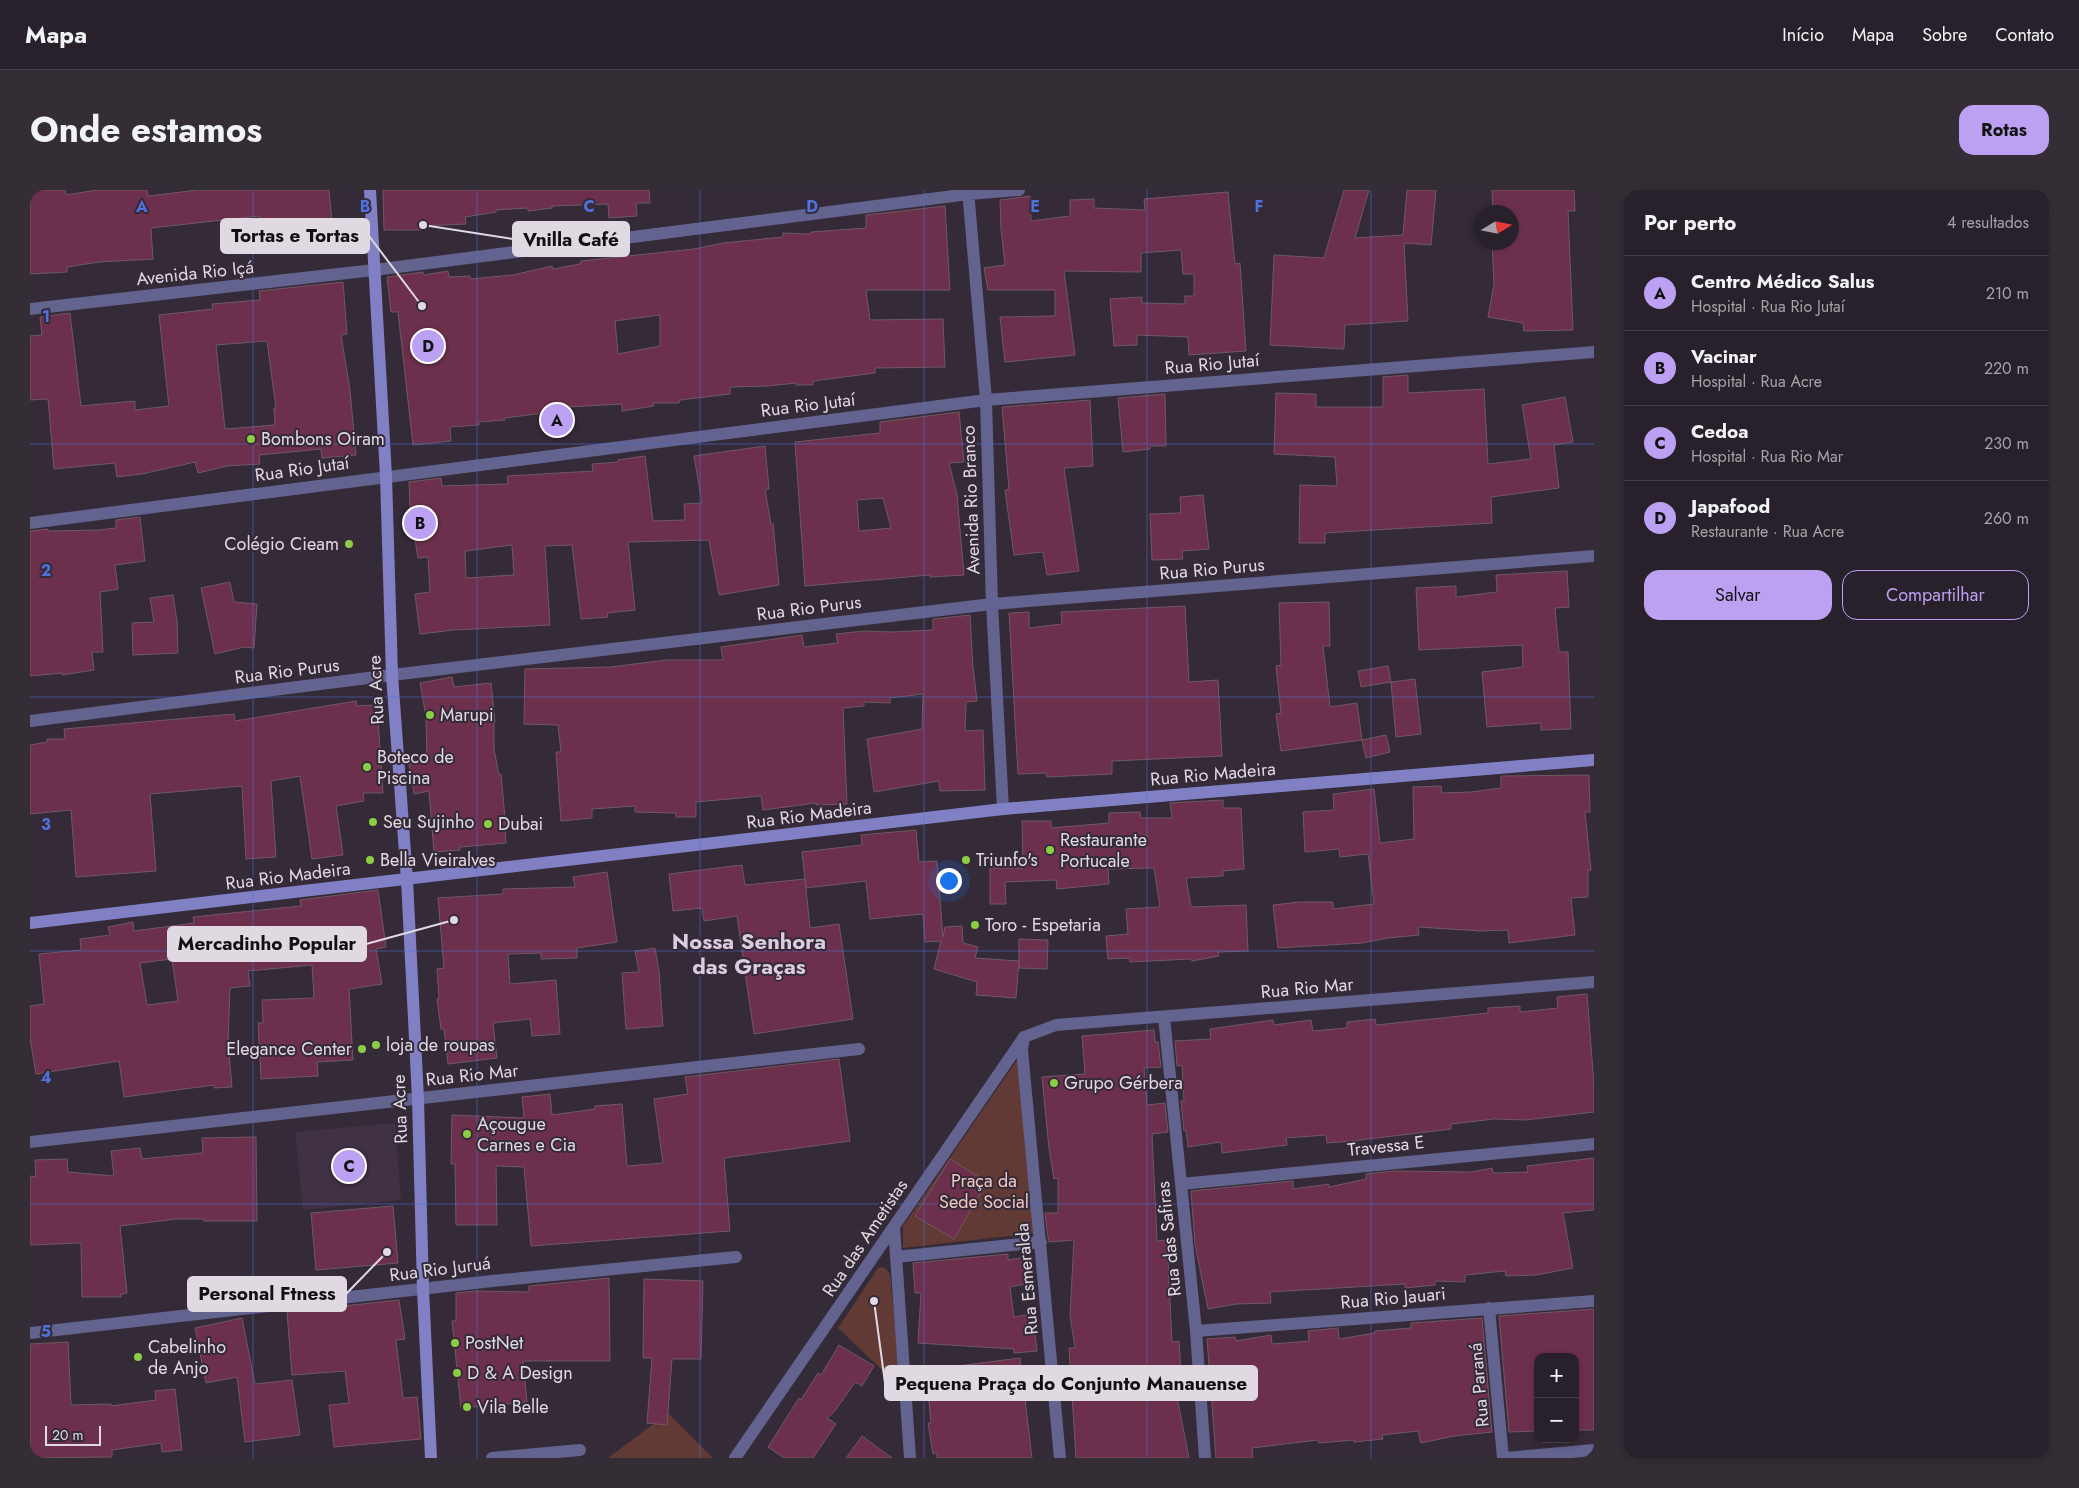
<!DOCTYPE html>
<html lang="pt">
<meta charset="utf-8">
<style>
body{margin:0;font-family:Jost,sans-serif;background:#342d36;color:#f1f3f6}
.controls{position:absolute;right:15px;bottom:15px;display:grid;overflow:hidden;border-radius:10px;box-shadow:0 2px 8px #0003}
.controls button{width:45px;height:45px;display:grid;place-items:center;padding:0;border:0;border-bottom:1px solid #443e47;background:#28202a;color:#f1f3f6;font:25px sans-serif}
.compass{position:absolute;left:1444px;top:15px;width:45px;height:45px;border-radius:50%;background:#28202a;box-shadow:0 2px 8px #0003;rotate:80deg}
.scale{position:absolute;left:15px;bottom:12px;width:56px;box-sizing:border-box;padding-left:5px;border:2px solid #e0d9e2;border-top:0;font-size:14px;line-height:18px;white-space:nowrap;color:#e0d9e2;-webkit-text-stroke:4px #352a38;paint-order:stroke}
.you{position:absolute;left:918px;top:690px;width:18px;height:18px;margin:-12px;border:4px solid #fff;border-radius:50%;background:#1a73e8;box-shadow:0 0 0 8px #1a73e833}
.badge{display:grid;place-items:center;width:32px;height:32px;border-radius:50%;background:#bca0f2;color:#111;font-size:16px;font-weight:700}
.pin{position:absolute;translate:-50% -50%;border:2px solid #fff;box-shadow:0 1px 5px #0006}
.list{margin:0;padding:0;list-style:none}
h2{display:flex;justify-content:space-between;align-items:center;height:65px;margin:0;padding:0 20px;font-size:21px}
h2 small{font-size:16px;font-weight:400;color:#a5a3a8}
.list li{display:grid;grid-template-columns:32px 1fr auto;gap:15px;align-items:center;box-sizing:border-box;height:75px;padding:0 20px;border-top:1px solid #443e47}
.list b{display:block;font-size:19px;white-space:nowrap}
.list p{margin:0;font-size:16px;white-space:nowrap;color:#a5a3a8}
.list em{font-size:16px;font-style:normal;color:#a5a3a8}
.actions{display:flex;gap:10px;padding:15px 20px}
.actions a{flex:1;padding:11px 0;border:1px solid #bca0f2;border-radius:15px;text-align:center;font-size:18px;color:#bca0f2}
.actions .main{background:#bca0f2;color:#111}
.map{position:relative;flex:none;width:1564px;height:1268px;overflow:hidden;border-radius:15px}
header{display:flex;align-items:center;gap:30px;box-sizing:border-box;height:70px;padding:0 25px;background:#28202a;border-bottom:1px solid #443e47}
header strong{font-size:24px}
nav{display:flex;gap:28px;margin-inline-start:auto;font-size:18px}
.intro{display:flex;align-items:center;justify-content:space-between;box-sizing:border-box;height:120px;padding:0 30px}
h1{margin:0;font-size:35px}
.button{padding:12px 22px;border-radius:15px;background:#bca0f2;color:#111;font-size:18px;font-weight:700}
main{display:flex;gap:30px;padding:0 30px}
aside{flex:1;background:#28202a;border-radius:15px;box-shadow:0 2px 8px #0003}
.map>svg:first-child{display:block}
.built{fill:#403144}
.green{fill:#613a35}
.building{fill:#6d304c;stroke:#6f5962;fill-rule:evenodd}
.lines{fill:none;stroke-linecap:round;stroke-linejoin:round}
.street{stroke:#63638f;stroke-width:12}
.secondary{stroke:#8180c5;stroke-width:12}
.grid{fill:none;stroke:#4e71da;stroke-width:1;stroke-opacity:0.55}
.poi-dot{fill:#8bce46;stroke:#352a38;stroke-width:2}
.labels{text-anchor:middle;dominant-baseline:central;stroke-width:4;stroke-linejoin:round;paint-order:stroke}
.street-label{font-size:18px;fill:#e0d9e2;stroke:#352a38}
.poi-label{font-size:18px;fill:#e0d9e2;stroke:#352a38;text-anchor:start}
.park-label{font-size:18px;fill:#f1c7c1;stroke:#352a38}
.district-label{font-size:22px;font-weight:bold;fill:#dacbde;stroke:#352a38}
.grid-label{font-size:16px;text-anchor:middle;font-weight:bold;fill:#4e71da;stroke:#352a38;stroke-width:4;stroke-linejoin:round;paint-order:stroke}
.leader{fill:none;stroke:#e0d9e2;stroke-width:2}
.callout-dot{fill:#e0d9e2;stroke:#352a38;stroke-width:2}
.callout{fill:#e0d9e2;stroke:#e0d9e2;stroke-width:2}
.callout-label{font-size:19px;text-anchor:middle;font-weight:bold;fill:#111}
</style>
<header>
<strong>Mapa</strong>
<nav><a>Início</a><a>Mapa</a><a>Sobre</a><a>Contato</a></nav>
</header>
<div class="intro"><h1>Onde estamos</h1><a class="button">Rotas</a></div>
<main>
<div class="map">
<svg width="1564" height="1268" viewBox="0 0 1564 1268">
<rect width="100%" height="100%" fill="#352a38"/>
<path class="built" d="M365,933L371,1010L273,1020L265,942Z"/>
<path class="green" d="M989,867L1005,1043L873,1058V1036Z
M852,1077L856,1079L860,1084L871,1198L808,1138L848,1078Z
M638,1223L683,1268H578Z"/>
<path class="building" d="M0,0H35L36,5L67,0H117L118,6L168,0H299L302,33L230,39L229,26L121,38L123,69L69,72L37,77V82L0,84Z
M353,0H619L620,13H606L607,26L579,28L578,14L522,16V18L498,21V18L466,20V22L435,27L436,34L391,36V40H354Z
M1314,0H1339L1325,48L1373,45L1377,0H1406L1401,55L1374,53L1378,131L1315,135L1314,159L1240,155L1244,65L1294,68Z
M1462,0H1544L1545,21H1538L1543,140L1494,141L1493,133L1458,127L1464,94L1462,52H1482V22H1463Z
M1198,2L1205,74L1210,73L1216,161L1159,165L1158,147L1107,145V155L1084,156L1080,109L1112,107V113L1155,114V106H1164V84H1153L1151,60L1111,63V82L1034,81L1045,165L975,172L970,127L1025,126V100H958L954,78L975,75L971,39L970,10L1000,6L1001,31L1040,26V10L1064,9V18L1115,20L1114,9Z
M915,16L920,100H836L840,130L913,129L915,177L845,178V183L783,191V195H766V193L738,196L700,197V204L650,210L649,213H623L624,216L592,221V214L538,217V220L475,228V230L449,232V235L420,237L421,251L383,255L368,122H361L357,87L393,82L394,85L418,81L419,87L440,86V89L483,85L522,76L523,79L550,74L551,71L664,59L693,53L753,47V43L781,44V42L836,38V25ZM630,125V156L588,164L585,131Z
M313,92L317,144L311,145L320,200L326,265L292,268L291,259L229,265L230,274L197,276L168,283L165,272L112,284L87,287L85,273L24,279L18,209L0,210V146L12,145L10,127L40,123L51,216L105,211V220L139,216L129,125L183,119L182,114L230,110L229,101ZM237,151L246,218H244L245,235L195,239L186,155Z
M1378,185V203L1454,199L1458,274L1501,269L1492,215L1535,207L1543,252L1524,255L1529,298L1461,307L1462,333L1295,343V353H1269L1270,295L1307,296L1305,267L1244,264L1246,203L1286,204V217H1353V187Z
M1135,204L1136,256H1120V259L1093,262L1088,208Z
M1060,210L1063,276L1034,278L1049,381L1017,385L1013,362L984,365L975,300L979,299L972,217Z
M929,222L934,272L919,273L927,305L934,385L900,387V385L775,396L765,252L850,243V232ZM853,308L861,338L829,341L827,310Z
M735,256L739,299L735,300L741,334H743L749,395L689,405L679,350L598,352L605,420L577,423L578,427L551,429L542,355L515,356L520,435L424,440L390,444L385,404L400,402L398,367L388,368L384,344H381L379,292L411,288L412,296L478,294L477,286L563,281L562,274L588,272V270L615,266L623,331L655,330L654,314L672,313L664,266ZM482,355L484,385L436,388L435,361Z
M1173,305L1179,359L1152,361L1153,369L1122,370L1120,324L1151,323L1150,307Z
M110,327L115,371L85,375L88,399L70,402L73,462H62L64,480L32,485V483L0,486V341L18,339V341L68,340L86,338V330Z
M1537,381L1539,417L1525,418L1529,462H1538L1541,539L1511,540V533L1457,537L1452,482L1493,477L1492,455L1389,460L1386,398L1426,396V407L1467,402L1466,385Z
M200,392L204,412L227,414L224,458L214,457L185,464L171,398Z
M143,405L147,431L148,463L103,465L102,433L124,432L120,408Z
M1299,412L1300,456H1293L1300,517L1327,513L1332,550L1251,561L1246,524L1251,523L1246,476L1251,475L1249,413Z
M1155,416L1159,492L1188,490L1192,566L1082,571V584L1017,587L1016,583L988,584L979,423L999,422V438L1032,434L1031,422Z
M940,425L943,477L947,511L936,512L935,541L953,540L955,600L910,601L909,591L844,602L837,549L892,539L893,504L860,508V513L834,512V516L813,518L817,614L786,615V613L733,620L731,606L666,612V627H646V623L605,622V616L562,619V628L531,631L526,562H531L528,535L494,534L495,479L580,477L636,470H693L691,457L772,445L774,457L808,453L806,444L834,441L862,442L903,440V429Z
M1358,476L1361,492L1331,497L1328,481Z
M422,487L424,497L461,493L465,532H464V559L469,585L471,584L476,639H475L476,653L430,657V660L404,662L399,601L384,604L379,574L397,571L396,527L390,493Z
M1385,489L1391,544L1366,547L1361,492Z
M326,511L327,516L347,515L353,603H333L334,611L306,616L313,665L282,669L270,586L241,591L246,667L216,669L212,596L120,604L126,681L46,687L41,620L0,624V555L17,552V549H35L34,539L204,524L205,531Z
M1356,545L1360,562L1336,568L1332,550Z
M1559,585L1560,622H1555L1561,680L1558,681V707L1541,708L1545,745L1479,753L1478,740L1450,741L1388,737L1389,745L1358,748L1332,753L1248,758L1243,715L1270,712H1303V719L1344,714L1338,664L1310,667L1309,659L1275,662L1273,622L1304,620L1303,604L1344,599L1350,653L1384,649L1383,597L1411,596L1412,603L1441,602L1471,598V586Z
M1193,610V618H1211L1214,679L1193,681V686L1156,688L1161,717L1216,715L1218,761L1188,762L1189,766L1162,771L1161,769L1100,772V768L1078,769L1076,746L1098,744L1096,719L1130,717L1124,678L1078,679L1079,694L1027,699L1026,690L975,692L976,714H960V678H993L992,631H1021V638L1079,633V623L1110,622L1111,628H1142L1140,613Z
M886,640L889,672L907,671L913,747L915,737L932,736L933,753L948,757L945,768L989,771L986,808L946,805L947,792L904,779L911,751L895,752L893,724L840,729L836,691L776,698L772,662L832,655L831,645Z
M712,675L715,695L775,689L780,738L809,734L823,829L724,844L707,726L674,731L672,718L643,721L639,684Z
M577,682L587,752L547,758V768L511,769V763L478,764L480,794L526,790L530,844L502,846L500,829L463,833L467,868L418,874L414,839H411L407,809H409L407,779L414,778L408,708L473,704V699L545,697L543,687Z
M348,700L356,757L346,759L352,794L319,799L323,870L287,872L288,886L231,889L228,833H233L232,810L284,808L282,775L218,781L220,796L200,798L198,853L202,897L184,898V895L94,907L89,871L6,884L0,848V816L14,814L9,764L51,760L50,749L80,745L78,737L103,732L104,741L164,733L163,727L271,716L270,710ZM142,769L148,811L117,815L110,773Z
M989,749L1018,750L1017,779L989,778Z
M625,758L629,781L633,836L596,839L592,783L609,782L605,761Z
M1557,804L1564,895V922L1496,930L1464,929L1421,934V939L1322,951L1297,953L1296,945L1256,948L1257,955L1192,963L1191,952L1158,957L1156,940L1154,941L1151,911H1154L1152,875L1147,876L1145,851L1181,849L1180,839L1243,830L1244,835L1281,830L1283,841L1317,838V832L1345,829L1346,835L1458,823V818L1490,816V822L1528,818L1527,807Z
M1124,840L1125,852H1128L1131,877L1114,878L1117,915L1135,913L1138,942L1122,944L1127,1051L1137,1050L1142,1152L1149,1151L1151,1182H1142L1159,1268H1046L1039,1158H1045L1040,1125L1044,1050L1019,1052L1018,1047L1015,1023H1028V988L1024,989L1019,958L1012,887L1055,884L1052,846Z
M809,869L820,951L694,968L700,1041L501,1056L494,977L466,976L467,1035H426L425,974H421L422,925L494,928L492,907L520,904L522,925L565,919V916L592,914L597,976L633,973L624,909L658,904L655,887Z
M226,947L227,1031H174V1029H146L90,1036L97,1103L91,1104V1107H52L51,1053L0,1055V986L6,987L5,970L37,969L38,982L84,986L81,961L110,958L112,969L173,963L172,948Z
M1564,968V1020L1533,1023L1543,1078L1506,1085L1476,1086L1475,1081L1435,1085V1092L1405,1091V1095L1375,1098V1094L1240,1102L1241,1113L1206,1114L1178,1119L1165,1055L1161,1001L1263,991V999L1299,994V997L1336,989V984L1365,981L1441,982L1462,978L1463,983L1498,982L1497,976Z
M920,969L957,992L924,1049L885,1026Z
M363,1016L368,1073L286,1080L281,1023Z
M978,1064V1070L996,1067L1001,1093L980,1097L984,1127L1003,1124L1007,1161L984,1163V1159L888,1153L891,1103H885L883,1073Z
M579,1088L580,1171H493L497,1212L431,1218L422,1131H426V1103L444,1101L499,1102V1096Z
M614,1089L673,1091L671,1169H642L637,1235L617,1233L622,1168H613Z
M369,1110L375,1149L366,1150L373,1208L387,1207L391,1249L304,1257L299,1215L319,1213L315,1181L262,1185L257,1122Z
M1564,1119V1240H1545V1167H1508V1241L1479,1242L1469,1126Z
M212,1128L225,1194L262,1190L270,1245L215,1252L207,1187L176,1193L165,1138Z
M1452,1128L1462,1242L1424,1246L1391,1253L1388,1241L1352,1245L1353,1249L1324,1252V1250L1289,1253L1288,1250L1222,1258L1223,1268H1186L1177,1149L1205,1147L1206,1151L1241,1145L1242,1154L1279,1151L1278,1141L1308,1138L1309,1149L1345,1143V1141L1381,1138V1133Z
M38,1152L41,1215L81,1214V1216L126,1210L125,1201L145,1199L152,1260L132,1262L131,1253L82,1260V1267L0,1268V1154Z
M809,1155L844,1176L832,1196L825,1192L805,1221L797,1228L806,1234L783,1268H754L738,1257L769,1208L771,1210L788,1183L791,1185Z
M990,1168L1002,1268H907V1263L903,1264L898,1233H901L896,1180Z
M832,1246L862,1268H816Z"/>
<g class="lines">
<path class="street" d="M938,0L956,210L962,414L973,619
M0,119L344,80L939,4L989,0
M0,333L956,210L1564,162
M0,531L362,485L962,414L1564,366
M1134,827L1166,1141L1175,1268
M994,847L1026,835L1564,792
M994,847L992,860L1030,1268
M0,952L829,859
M1151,994L1564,954
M864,1037L880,1268
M866,1067L1011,1052
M1459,1118L1473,1268
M1166,1141L1564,1111
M0,1143L462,1091L706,1067
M462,1268L550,1260
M705,1268L994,847
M1476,1268L1564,1260"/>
<path class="secondary" d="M340,0L356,286L362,485L377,690L388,909L393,1099L401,1268
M0,733L973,619L1564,570"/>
</g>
<path class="grid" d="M223,0V1268M447,0V1268M670,0V1268M894,0V1268M1117,0V1268M1341,0V1268M0,254H1564M0,507H1564M0,761H1564M0,1014H1564"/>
<g class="poi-dot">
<circle cx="221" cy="249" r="5"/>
<circle cx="319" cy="354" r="5"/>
<circle cx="400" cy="525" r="5"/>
<circle cx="337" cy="577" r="5"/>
<circle cx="343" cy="632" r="5"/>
<circle cx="458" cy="634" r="5"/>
<circle cx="1020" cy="660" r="5"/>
<circle cx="340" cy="670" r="5"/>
<circle cx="936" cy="670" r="5"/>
<circle cx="945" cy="735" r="5"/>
<circle cx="346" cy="855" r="5"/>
<circle cx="332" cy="859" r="5"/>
<circle cx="1024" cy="893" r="5"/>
<circle cx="437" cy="944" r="5"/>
<circle cx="425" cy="1153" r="5"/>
<circle cx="108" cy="1167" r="5"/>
<circle cx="427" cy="1183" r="5"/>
<circle cx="437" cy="1217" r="5"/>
</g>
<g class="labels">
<g class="street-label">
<text transform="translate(165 83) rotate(-6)">Avenida Rio Içá</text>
<text transform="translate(1182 174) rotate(-5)">Rua Rio Jutaí</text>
<text transform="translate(778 215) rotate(-7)">Rua Rio Jutaí</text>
<text transform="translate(272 279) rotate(-8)">Rua Rio Jutaí</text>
<text transform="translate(941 310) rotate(-92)">Avenida Rio Branco</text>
<text transform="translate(1182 379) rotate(-5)">Rua Rio Purus</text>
<text transform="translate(779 418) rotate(-7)">Rua Rio Purus</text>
<text transform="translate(257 481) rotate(-7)">Rua Rio Purus</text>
<text transform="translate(346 500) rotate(-93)">Rua Acre</text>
<text transform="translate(1183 584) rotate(-5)">Rua Rio Madeira</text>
<text transform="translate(779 625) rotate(-7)">Rua Rio Madeira</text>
<text transform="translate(258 686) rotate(-7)">Rua Rio Madeira</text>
<text transform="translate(1277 798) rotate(-5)">Rua Rio Mar</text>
<text transform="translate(442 885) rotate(-6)">Rua Rio Mar</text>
<text transform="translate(370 919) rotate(-92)">Rua Acre</text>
<text transform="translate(1356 956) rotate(-6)">Travessa E</text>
<text transform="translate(835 1048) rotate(-56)">Rua das Ametistas</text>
<text transform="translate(1139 1049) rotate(-96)">Rua das Safiras</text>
<text transform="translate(410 1079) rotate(-7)">Rua Rio Juruá</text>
<text transform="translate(997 1089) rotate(-95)">Rua Esmeralda</text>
<text transform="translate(1363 1108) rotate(-5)">Rua Rio Jauari</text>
<text transform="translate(1449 1195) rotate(-95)">Rua Paraná</text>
</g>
<g class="poi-label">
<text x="231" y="249">Bombons Oiram</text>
<text x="309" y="354" text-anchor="end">Colégio Cieam</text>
<text x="410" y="525">Marupi</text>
<text x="347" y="567">Boteco de<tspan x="347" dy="21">Piscina</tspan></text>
<text x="353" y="632">Seu Sujinho</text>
<text x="468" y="634">Dubai</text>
<text x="1030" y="650">Restaurante<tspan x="1030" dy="21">Portucale</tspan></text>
<text x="350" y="670">Bella Vieiralves</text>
<text x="946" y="670">Triunfo's</text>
<text x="955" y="735">Toro - Espetaria</text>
<text x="356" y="855">loja de roupas</text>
<text x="322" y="859" text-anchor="end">Elegance Center</text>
<text x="1034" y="893">Grupo Gérbera</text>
<text x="447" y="934">Açougue<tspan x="447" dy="21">Carnes e Cia</tspan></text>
<text x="435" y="1153">PostNet</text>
<text x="118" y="1157">Cabelinho<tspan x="118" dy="21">de Anjo</tspan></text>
<text x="437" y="1183">D &amp; A Design</text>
<text x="447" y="1217">Vila Belle</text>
</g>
<g class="park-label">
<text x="954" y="991">Praça da<tspan x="954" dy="21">Sede Social</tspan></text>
</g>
<g class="district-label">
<text x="719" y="751">Nossa Senhora<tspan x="719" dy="25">das Graças</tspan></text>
</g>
</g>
<g class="grid-label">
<text x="112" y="22">A</text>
<text x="335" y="22">B</text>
<text x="559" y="22">C</text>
<text x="782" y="22">D</text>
<text x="1005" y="22">E</text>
<text x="1229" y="22">F</text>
<text x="16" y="132">1</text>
<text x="16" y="386">2</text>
<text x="16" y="640">3</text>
<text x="16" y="893">4</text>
<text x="16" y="1147">5</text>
</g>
<path class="leader" d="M392 116L339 46M393 35L483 49M424 730L336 754M357 1062L316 1104M844 1111L855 1193"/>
<g class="callout-dot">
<circle cx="392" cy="116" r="5"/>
<circle cx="393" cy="35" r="5"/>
<circle cx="424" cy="730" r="5"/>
<circle cx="357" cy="1062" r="5"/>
<circle cx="844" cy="1111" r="5"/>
</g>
<g class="callout">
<rect x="191" y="29" width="148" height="34" rx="5"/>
<rect x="483" y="32" width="116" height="34" rx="5"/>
<rect x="138" y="737" width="198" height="34" rx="5"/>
<rect x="158" y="1087" width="158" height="34" rx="5"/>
<rect x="855" y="1176" width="372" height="34" rx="5"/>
</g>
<g class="callout-label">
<text x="265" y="52">Tortas e Tortas</text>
<text x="541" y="56">Vnilla Café</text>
<text x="237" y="760">Mercadinho Popular</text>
<text x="237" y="1110">Personal Ftness</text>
<text x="1041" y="1200">Pequena Praça do Conjunto Manauense</text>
</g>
</svg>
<div class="controls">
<button>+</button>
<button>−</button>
</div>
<svg class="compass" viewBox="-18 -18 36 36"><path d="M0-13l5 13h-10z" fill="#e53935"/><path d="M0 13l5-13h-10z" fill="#a5a3a8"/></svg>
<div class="scale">20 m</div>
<div class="you"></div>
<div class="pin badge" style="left:527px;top:230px">A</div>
<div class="pin badge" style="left:390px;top:333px">B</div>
<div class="pin badge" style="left:319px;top:976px">C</div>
<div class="pin badge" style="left:398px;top:156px">D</div>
</div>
<aside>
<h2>Por perto<small>4 resultados</small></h2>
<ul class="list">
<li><span class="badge">A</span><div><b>Centro Médico Salus</b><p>Hospital · Rua Rio Jutaí</p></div><em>210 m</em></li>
<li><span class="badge">B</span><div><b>Vacinar</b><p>Hospital · Rua Acre</p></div><em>220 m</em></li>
<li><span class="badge">C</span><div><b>Cedoa</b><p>Hospital · Rua Rio Mar</p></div><em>230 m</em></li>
<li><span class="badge">D</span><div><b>Japafood</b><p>Restaurante · Rua Acre</p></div><em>260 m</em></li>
</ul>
<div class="actions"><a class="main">Salvar</a><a>Compartilhar</a></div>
</aside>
</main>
